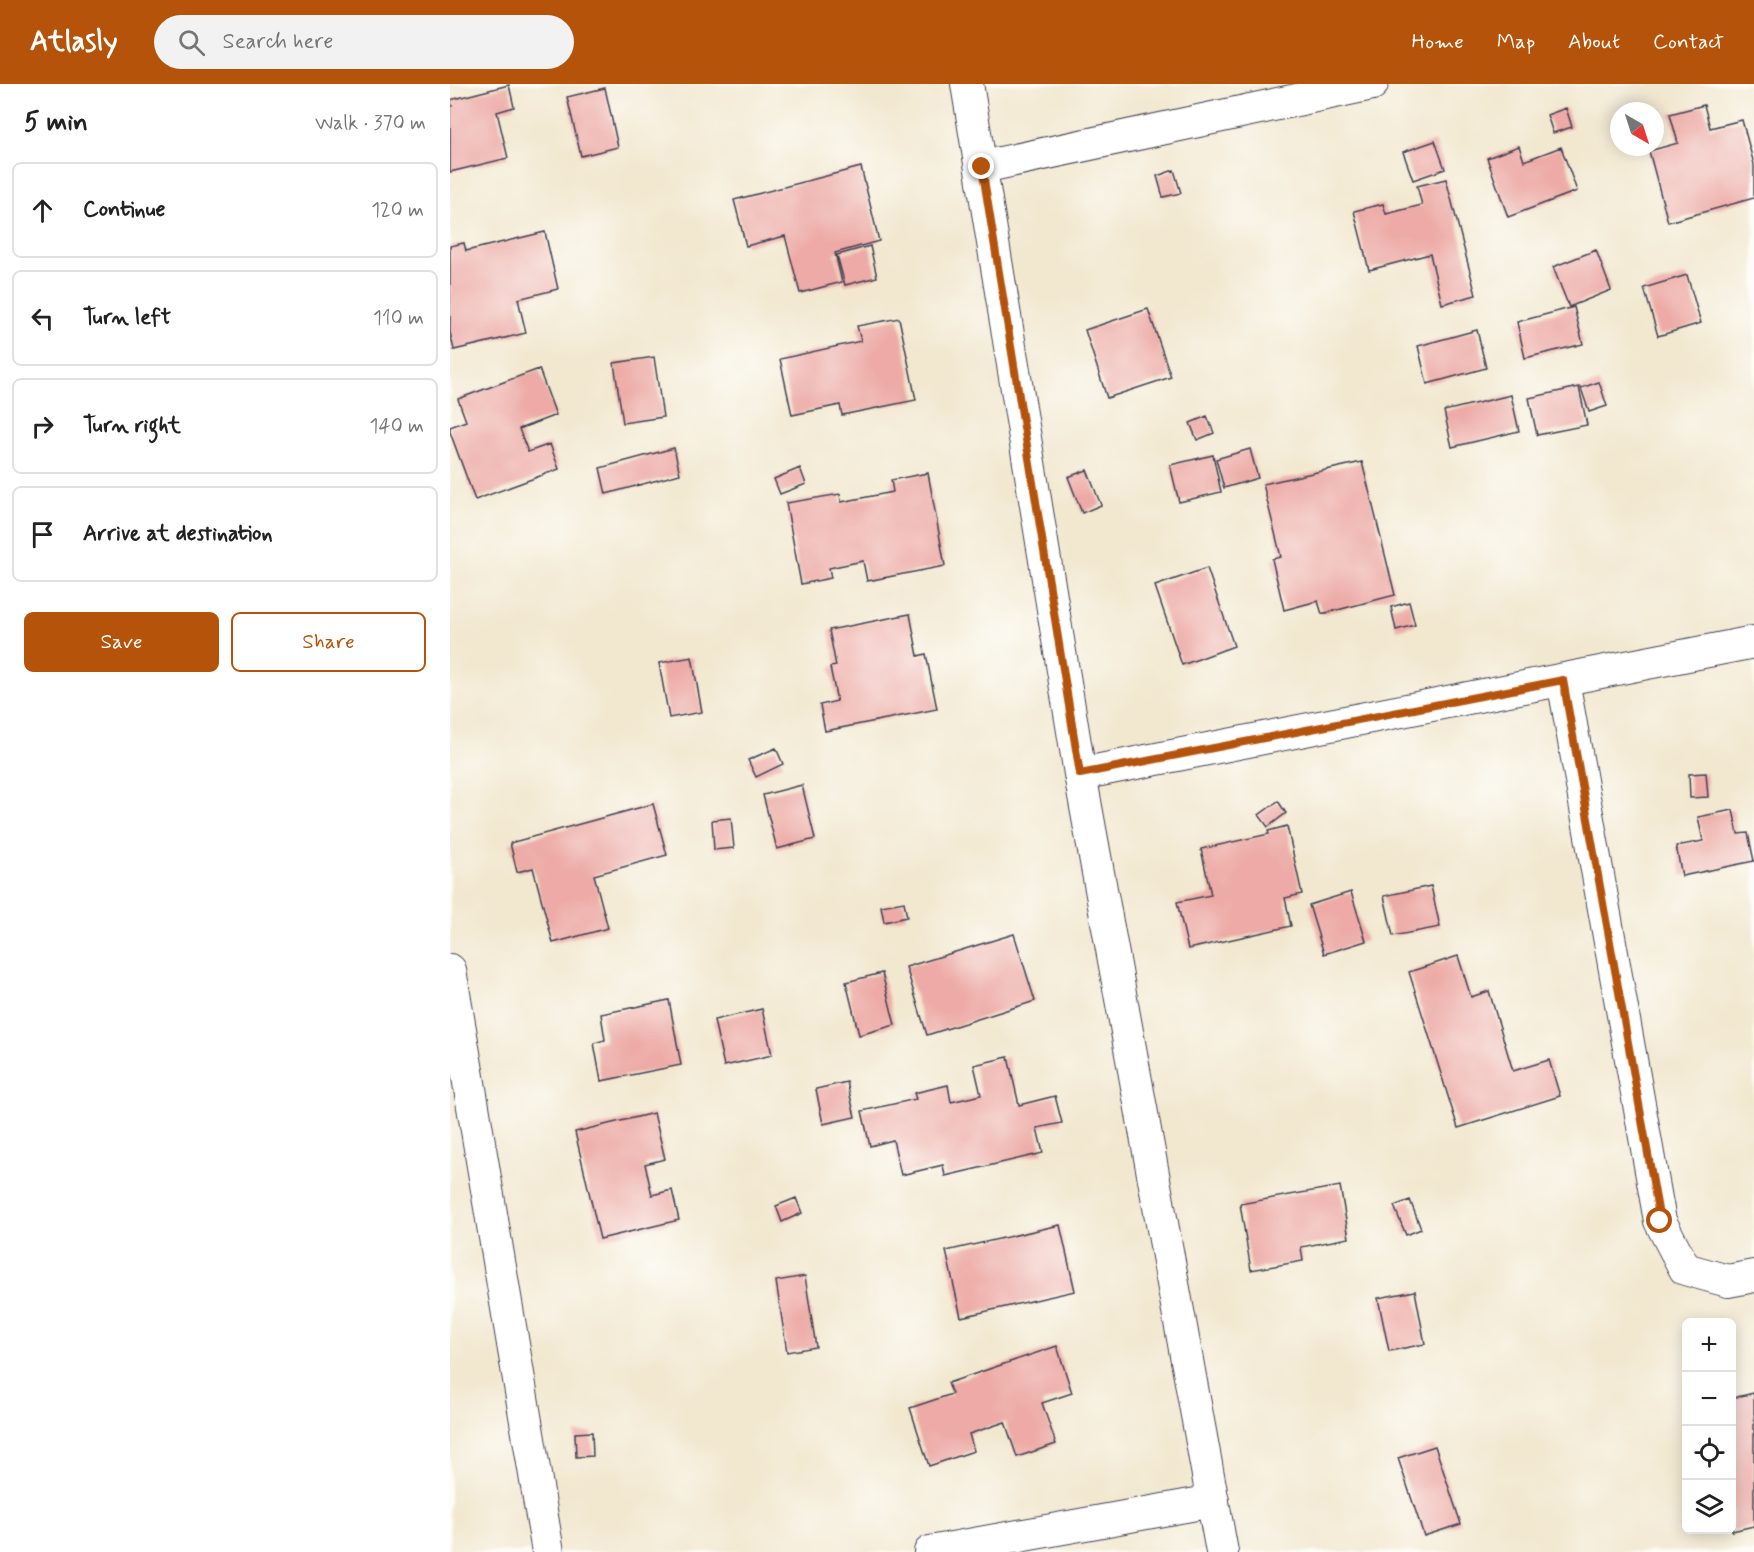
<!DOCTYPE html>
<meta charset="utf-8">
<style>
body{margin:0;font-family:Mynerve,sans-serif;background:#f2f2f2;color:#222}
.controls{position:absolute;right:18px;bottom:18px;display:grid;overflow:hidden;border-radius:9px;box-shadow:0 3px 15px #0003}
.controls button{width:54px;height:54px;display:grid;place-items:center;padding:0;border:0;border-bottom:2px solid #e0e0e0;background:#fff;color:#222;font:30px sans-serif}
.compass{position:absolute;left:1160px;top:18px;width:54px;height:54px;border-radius:50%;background:#fff;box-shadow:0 3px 15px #0003;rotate:141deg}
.stop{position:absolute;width:18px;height:18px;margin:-14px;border:4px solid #b45309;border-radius:50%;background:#fff}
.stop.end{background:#b45309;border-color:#fff;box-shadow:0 2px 6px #0008}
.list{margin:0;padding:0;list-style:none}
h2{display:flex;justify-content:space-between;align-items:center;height:78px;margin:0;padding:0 24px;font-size:26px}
h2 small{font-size:20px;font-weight:400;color:#767676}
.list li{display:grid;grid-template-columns:39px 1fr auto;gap:18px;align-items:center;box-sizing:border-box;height:96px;margin:0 12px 12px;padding:0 12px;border:2px solid #e0e0e0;border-radius:9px}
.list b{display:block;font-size:22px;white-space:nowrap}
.list em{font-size:20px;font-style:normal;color:#767676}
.actions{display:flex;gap:12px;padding:18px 24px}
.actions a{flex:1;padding:14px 0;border:2px solid #b45309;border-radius:9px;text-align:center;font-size:21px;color:#b45309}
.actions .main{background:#b45309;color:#fff}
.icon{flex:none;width:33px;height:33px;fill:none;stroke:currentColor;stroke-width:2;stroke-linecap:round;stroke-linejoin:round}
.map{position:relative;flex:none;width:1304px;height:1468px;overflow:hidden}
header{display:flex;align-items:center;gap:36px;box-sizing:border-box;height:84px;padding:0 30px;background:#b45309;color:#fff}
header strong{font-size:28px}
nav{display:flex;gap:33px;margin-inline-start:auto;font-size:21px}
.search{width:420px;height:54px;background:#f2f2f2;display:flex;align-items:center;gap:15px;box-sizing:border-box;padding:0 21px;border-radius:33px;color:#767676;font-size:22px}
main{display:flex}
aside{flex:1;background:#fff}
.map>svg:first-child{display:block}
.building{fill:#edaaa6}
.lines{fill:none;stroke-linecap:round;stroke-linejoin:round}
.minor-casing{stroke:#414051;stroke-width:34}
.minor{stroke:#fff;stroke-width:32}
.route{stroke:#b45309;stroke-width:8}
</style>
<header>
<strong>Atlasly</strong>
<div class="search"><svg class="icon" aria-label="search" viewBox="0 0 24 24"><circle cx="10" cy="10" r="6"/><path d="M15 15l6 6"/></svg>Search here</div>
<nav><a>Home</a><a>Map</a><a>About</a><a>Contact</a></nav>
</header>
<main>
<aside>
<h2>5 min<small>Walk · 370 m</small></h2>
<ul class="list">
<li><svg class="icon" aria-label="ahead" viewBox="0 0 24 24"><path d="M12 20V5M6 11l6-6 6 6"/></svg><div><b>Continue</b></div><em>120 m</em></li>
<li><svg class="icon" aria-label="left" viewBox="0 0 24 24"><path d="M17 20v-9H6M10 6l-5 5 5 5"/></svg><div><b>Turn left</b></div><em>110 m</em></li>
<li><svg class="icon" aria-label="right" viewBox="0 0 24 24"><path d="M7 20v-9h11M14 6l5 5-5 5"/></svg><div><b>Turn right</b></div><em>140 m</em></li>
<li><svg class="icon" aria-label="arrive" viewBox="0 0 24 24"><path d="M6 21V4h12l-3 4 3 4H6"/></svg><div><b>Arrive at destination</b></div></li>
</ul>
<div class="actions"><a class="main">Save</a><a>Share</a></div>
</aside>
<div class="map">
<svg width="1304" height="1468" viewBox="0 0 1304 1468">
<rect width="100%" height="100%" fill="#fdfcf7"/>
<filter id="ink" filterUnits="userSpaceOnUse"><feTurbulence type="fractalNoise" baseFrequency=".0167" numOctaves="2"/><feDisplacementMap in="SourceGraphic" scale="12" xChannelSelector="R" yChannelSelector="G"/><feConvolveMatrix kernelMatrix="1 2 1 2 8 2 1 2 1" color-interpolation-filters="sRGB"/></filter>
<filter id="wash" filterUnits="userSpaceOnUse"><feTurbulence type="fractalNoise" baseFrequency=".008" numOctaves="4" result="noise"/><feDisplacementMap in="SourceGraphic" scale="24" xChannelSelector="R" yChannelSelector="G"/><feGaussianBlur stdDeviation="1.35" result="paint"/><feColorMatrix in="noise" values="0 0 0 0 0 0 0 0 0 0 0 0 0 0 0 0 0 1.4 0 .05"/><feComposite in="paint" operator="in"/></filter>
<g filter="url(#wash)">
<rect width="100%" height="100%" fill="#f2e8d0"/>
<g id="blocks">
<path class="building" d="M59,1L64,23L47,28L58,74L0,88V22H2L0,16Z
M155,4L168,63L131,72L117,13Z
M1254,21L1260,44L1292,36L1304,80V114L1218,138L1199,67L1228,59L1220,30Z
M1116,24L1122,43L1103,49L1097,31Z
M985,57L995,85L963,96L953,68Z
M1069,62L1074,77L1111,63L1127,107L1058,133L1037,74Z
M411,83L429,157L385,169L392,198L350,209L335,152L296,162L284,116Z
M724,86L731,109L713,113L707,92Z
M996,95L1026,211L992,220L980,170L919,186L904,127L933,120L936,130L972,121L967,102Z
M95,148L108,205L68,215L76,249L4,266L0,248V162L14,159L16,167Z
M420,162L427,193L395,201L387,171Z
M1146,166L1161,206L1119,223L1103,183Z
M1237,191L1251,239L1208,252L1194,204Z
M1124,223L1133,260L1075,274L1067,238Z
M698,225L721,293L657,314L635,246Z
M449,234L466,316L392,331L390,321L342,331L330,275L411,257L407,242Z
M1027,246L1036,284L977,300L968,262Z
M204,273L213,333L173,339L164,279Z
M89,285L106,331L69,345L78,368L100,360L109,385L25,416L0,348V343L16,337L8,315Z
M1149,298L1157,322L1139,328L1131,304Z
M1129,303L1137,341L1087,351L1079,314Z
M1061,311L1069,347L1002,363L994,327Z
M757,332L764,349L747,356L740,339Z
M224,364L230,390L156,410L150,384Z
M800,365L808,394L774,404L766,375Z
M763,371L771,408L729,418L720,381Z
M912,378L945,511L872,530L868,517L834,526L822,475L831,473L813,400Z
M350,384L356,400L330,410L324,395Z
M637,386L651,421L632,429L618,393Z
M478,389L495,482L417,497L413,477L379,484L381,494L351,500L336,419L390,410L391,418L443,408L441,396Z
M757,484L784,562L732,581L705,502Z
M959,518L965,541L946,546L941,523Z
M460,530L468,572L476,570L487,625L375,647L370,621L387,617L380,583L386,582L379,546Z
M242,573L252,628L219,634L209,579Z
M326,664L333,680L306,693L298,676Z
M1256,689L1258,713L1240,714L1239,690Z
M352,701L365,755L327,765L313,711Z
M828,717L836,729L818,743L809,731Z
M203,720L217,771L144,791L158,844L103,859L83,784L67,788L60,759Z
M1283,726L1288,750L1298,749L1304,777L1232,792L1226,762L1253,757L1248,733Z
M281,734L284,764L264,766L262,736Z
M837,742L852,810L835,814L841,842L738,865L727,818L761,811L751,765L819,750L818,747Z
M981,802L990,843L943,852L934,812Z
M901,808L916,857L874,870L859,821Z
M454,818L457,833L434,838L431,822Z
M564,850L585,917L477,951L456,883Z
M1008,872L1021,913L1039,907L1063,987L1099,976L1110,1012L1008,1044L959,888Z
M432,889L445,941L409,951L396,898Z
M219,916L231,981L151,997L144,959L155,956L151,930Z
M312,925L322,971L274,982L264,936Z
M558,973L569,1021L605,1012L612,1039L587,1044L593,1069L495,1092L493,1081L451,1091L443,1056L420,1062L412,1027L466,1015L464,1009L498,1001L501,1018L531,1011L524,981Z
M397,998L405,1033L373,1040L366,1005Z
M204,1029L215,1075L195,1080L202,1111L222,1106L229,1136L150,1155L125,1048Z
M890,1102L899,1154L851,1163L853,1177L801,1186L790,1120Z
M346,1114L352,1129L332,1138L326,1122Z
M960,1116L971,1145L956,1151L944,1122Z
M610,1141L625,1207L511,1233L496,1167Z
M355,1192L366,1263L337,1268L326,1197Z
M965,1207L975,1260L939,1267L928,1214Z
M607,1262L622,1309L592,1319L606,1360L567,1373L555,1338L519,1350L524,1367L479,1382L460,1324L502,1310L498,1299Z
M1304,1309V1442L1282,1447V1314Z
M142,1348L143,1372L126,1373L125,1349Z
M985,1362L1011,1440L974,1452L948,1374Z"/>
</g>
</g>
<g filter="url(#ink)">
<use href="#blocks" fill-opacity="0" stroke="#414051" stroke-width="1.5"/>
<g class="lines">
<defs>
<path id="minor" d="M517,0L630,690L772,1468
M532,83L922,0
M1113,596L1210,1137L1235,1185L1278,1197L1304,1192
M630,690L1304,558
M0,886L98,1468
M480,1468L763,1417"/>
</defs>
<use href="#minor" class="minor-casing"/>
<use href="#minor" class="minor"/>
</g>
</g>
<g class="lines" filter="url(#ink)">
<path class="route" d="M532,83L630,690L1113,596L1210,1137"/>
</g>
</svg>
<div class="controls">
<button>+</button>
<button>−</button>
<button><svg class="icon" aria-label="locate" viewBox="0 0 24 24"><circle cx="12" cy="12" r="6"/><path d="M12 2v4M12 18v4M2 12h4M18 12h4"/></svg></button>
<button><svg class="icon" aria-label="layers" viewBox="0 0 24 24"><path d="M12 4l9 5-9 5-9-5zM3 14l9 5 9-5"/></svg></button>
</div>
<svg class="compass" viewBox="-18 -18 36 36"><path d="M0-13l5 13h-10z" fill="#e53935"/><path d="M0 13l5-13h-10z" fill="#767676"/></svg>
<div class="stop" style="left:1210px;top:1137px"></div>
<div class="stop end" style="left:532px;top:83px"></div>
</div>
</main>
